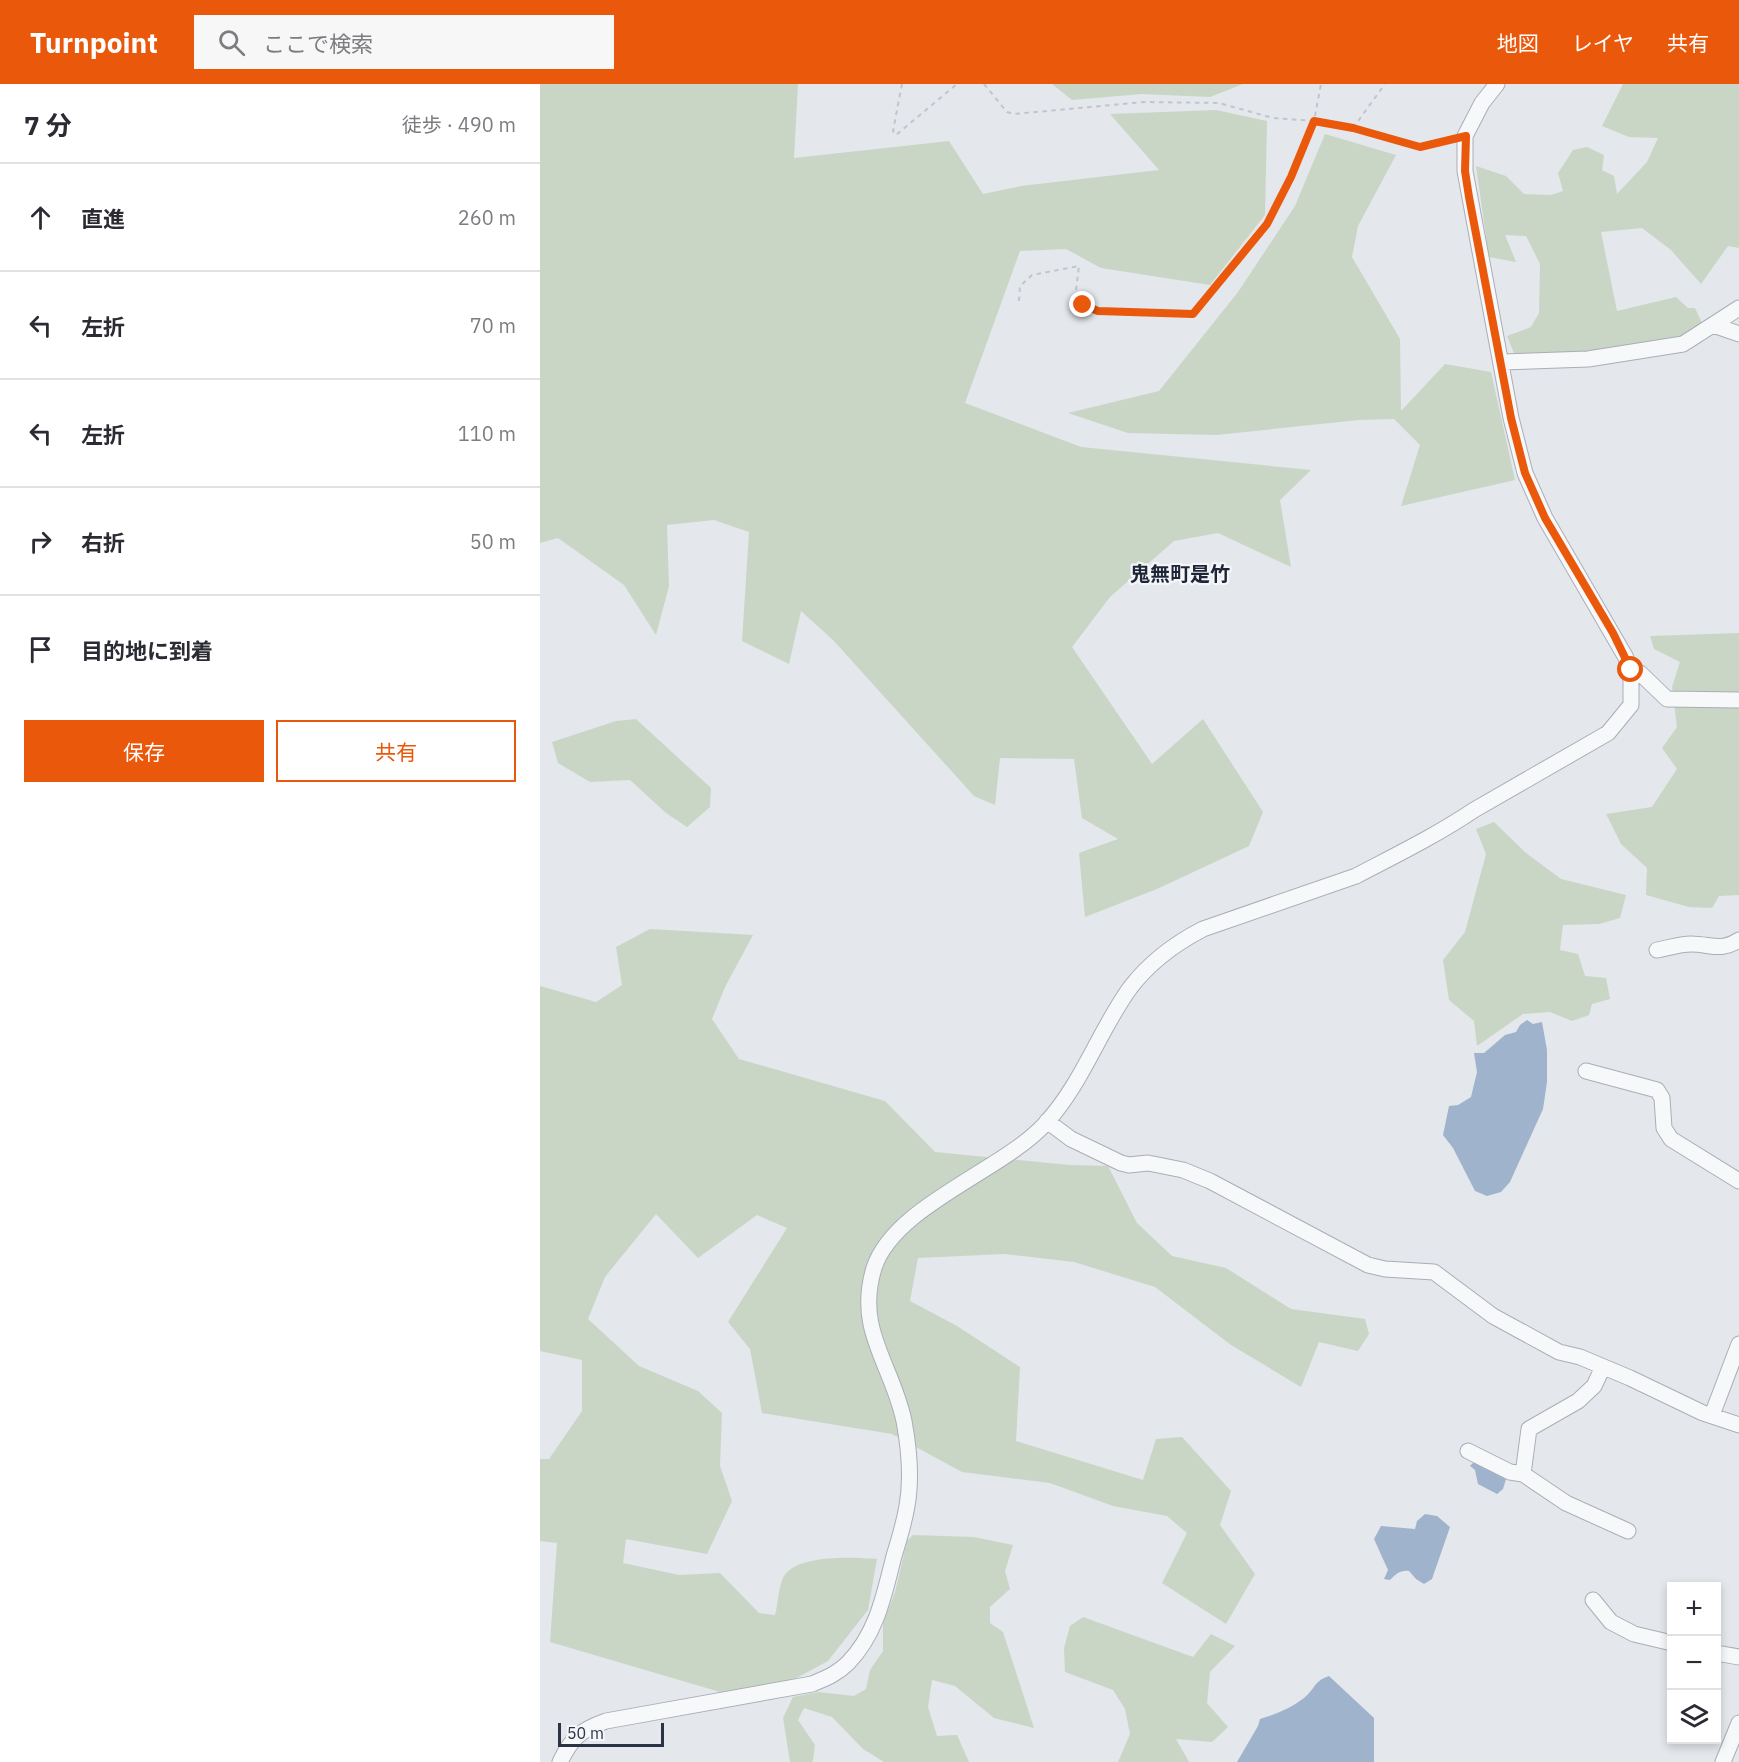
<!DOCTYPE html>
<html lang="ja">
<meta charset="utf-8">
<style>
body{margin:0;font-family:"IBM Plex Sans","Noto Sans JP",sans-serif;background:#f7f7f7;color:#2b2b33}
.controls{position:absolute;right:18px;bottom:18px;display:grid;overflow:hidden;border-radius:0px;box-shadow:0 3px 9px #0003}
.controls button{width:54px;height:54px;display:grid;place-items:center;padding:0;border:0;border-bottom:2px solid #e1e1e2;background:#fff;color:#2b2b33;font:30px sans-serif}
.scale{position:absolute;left:18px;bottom:15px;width:106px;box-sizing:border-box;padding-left:6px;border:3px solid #2b3445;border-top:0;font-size:16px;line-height:21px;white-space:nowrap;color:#2b3445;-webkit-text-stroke:4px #f4f6f9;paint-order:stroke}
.stop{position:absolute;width:18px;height:18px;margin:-14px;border:4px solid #ea580c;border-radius:50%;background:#fff}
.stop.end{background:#ea580c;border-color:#fff;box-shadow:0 2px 6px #0008}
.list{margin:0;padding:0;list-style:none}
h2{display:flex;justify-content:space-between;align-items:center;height:78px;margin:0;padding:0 24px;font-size:26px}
h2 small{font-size:20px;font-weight:400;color:#7c7c81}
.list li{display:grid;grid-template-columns:39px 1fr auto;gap:18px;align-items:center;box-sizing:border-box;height:108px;padding:0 24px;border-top:2px solid #e1e1e2}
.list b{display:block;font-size:22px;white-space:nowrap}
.list em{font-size:20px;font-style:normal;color:#7c7c81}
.actions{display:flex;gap:12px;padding:18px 24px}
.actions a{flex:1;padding:14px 0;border:2px solid #ea580c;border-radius:0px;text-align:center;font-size:21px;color:#ea580c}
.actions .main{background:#ea580c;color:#fff}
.icon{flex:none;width:33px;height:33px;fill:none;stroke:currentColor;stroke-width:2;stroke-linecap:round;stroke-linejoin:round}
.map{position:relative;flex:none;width:1199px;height:1678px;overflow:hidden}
header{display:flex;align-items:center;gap:36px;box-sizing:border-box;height:84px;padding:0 30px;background:#ea580c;color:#fff}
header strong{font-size:28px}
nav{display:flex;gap:33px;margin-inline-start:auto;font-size:21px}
.search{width:420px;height:54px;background:#f7f7f7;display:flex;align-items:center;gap:15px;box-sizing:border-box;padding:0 21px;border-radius:0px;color:#7c7c81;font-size:22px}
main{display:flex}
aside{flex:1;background:#fff}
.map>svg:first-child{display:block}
.green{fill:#c9d6c5}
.water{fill:#9fb4cc}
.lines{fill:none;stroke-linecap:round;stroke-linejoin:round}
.minor-casing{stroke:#a9aeb7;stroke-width:17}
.path{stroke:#c2c5cb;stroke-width:2;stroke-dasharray:4.5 4.5;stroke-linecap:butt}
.minor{stroke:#f7f8fa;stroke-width:15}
.route{stroke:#ea580c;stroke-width:8}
.labels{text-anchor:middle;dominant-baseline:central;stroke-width:4.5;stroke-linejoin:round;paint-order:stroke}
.quarter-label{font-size:20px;font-weight:bold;fill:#1d2536;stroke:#f4f6f9}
</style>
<header>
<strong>Turnpoint</strong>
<div class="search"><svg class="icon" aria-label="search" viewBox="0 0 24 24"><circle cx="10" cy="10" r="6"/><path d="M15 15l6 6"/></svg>ここで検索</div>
<nav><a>地図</a><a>レイヤ</a><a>共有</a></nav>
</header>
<main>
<aside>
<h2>7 分<small>徒歩 · 490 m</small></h2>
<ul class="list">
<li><svg class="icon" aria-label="ahead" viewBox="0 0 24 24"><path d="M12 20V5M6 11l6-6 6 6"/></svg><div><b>直進</b></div><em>260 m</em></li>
<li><svg class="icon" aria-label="left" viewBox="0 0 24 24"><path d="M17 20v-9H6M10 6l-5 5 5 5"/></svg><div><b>左折</b></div><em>70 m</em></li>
<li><svg class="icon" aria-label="left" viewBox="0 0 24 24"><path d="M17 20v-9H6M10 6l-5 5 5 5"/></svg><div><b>左折</b></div><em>110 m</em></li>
<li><svg class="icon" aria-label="right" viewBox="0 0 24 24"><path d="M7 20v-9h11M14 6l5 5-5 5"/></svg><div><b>右折</b></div><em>50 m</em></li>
<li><svg class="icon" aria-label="arrive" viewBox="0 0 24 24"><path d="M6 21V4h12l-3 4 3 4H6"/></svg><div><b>目的地に到着</b></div></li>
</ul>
<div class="actions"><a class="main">保存</a><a>共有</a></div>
</aside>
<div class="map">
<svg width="1199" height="1678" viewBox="0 0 1199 1678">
<rect width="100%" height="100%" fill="#e4e7ec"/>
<path class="green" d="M0,0H258L254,74L409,57L443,110L481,102L619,86L570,30L676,26L727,37L725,131L670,201L561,184L526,165L480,167L425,319L541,363L771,386L740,416L751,483L678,449L634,457L570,513L532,563L612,680L663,635L723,728L709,762L617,805L545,833L539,769L578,755L542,734L534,675L460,674L455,721L434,712L293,556L261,527L249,580L202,557L209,448L174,436L127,441L129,502L116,551L84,501L18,454L0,459Z
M512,0H703L670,13L602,10L532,16Z
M1083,0H1199V164L1188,162L1161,200L1131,166L1102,144L1061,148L1077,227L1136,213L1148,224H1155L1164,243L1141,257L1048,271L976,274L967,252L991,243L999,229L1000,180L986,152L965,151L976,178L949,173L936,82L966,92L984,110L1011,111L1023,107L1018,89L1033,66L1047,63L1064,71L1062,86L1074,92L1077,110L1107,78L1118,54L1089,53L1062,42Z
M785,50L856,71L818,142L812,173L860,255L861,327L905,280L951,288L975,396L861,422L880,361L854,335L819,336L676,351L588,349L528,329L619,307L698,208L755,122Z
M1199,549V811L1179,812L1172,824L1149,823L1106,811L1107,784L1081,760L1066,730L1112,723L1137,685L1122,664L1137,643L1132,603L1140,578L1114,565L1110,552Z
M96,635L171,704L170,723L147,743L126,729L90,696L50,698L18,679L12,658L76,637Z
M954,738L986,769L1021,795L1086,811L1080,834L1059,840L1023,841L1020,866L1038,870L1045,892L1066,894L1070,915L1052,920L1049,931L1032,937L1010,928L983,930L937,962L934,937L909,916L903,876L925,848L946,770L936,745Z
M110,845L213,851L185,903L172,935L199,975L345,1017L395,1068L529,1081L568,1082L597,1139L632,1172L686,1184L751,1225L825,1235L829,1250L818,1267L779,1258L761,1303L691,1261L615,1203L534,1178L464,1170L378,1174L370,1217L417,1242L480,1283L476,1357L603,1396L616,1355L642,1353L691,1407L680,1441L715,1490L686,1540L622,1499L647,1449L627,1432L573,1422L510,1399L422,1388L352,1350L222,1329L210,1265L188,1238L247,1144L217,1131L158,1174L116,1130L65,1193L48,1235L99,1282L158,1307L182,1329L180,1382L192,1417L167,1470L86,1455L83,1479L139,1491L180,1489L219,1529L235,1531C238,1520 238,1505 243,1494C254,1470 314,1473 337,1475L328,1526L288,1577L249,1598L180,1608L10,1558L17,1459L0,1457V1375H9L42,1327V1276L0,1267V902L56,918L82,901L76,863Z
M373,1451L434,1453L473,1461L465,1487L470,1505L450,1523V1539L463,1548L494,1644L454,1634L415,1602L392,1596L388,1623L397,1652L417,1651L429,1678H344L323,1665L292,1633L264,1624L258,1636L275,1661L273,1676L272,1678H250L243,1634L253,1613L278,1608L314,1612L326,1605L330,1586L343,1567V1539L355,1508L367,1457Z
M543,1533L653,1573L671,1550L695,1562L670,1588L667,1619L688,1643L672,1658L636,1655L649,1678H578L590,1650L585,1625L573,1606L525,1588L524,1564L530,1542Z"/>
<path class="water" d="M987,936L993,940L1002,938L1007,966V998L1003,1025L970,1098L961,1108L947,1112L935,1107L913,1064L903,1051L909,1022L918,1021L931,1013L937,988L934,969H944L965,951L976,948L980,941Z
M934,1378L966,1395L963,1405L957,1410L938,1400L935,1386L930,1382Z
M885,1430L897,1432L910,1443L892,1495L884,1500L876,1495L869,1487C860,1486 856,1490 850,1496L844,1495L848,1486L834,1455L841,1442L875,1445L877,1437Z
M789,1592L834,1634V1678H697L718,1642L720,1635C736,1630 751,1624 764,1614C775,1605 774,1597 789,1592Z"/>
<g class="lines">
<defs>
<path id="minor" d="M1173,241L1199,250
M961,278L1048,275L1143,260L1199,224
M1091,586L1100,589L1127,615L1199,616
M1117,866C1128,864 1140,860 1151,860C1171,860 1180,868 1199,856
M1046,987L1117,1006L1122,1014L1124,1044L1131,1055L1199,1097
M507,1037L531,1055L581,1079L589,1081L608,1079L643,1086L670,1097L828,1181L845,1185L894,1188L953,1232L1019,1268L1040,1273L1090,1294L1163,1329L1199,1341
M1172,1331L1199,1260
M928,1367L970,1388L983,1390L1026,1419L1088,1447
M983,1390L989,1345L1038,1317L1054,1302L1063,1283
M1053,1516L1071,1538L1094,1550L1132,1559
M1176,1569L1199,1573
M20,1678C32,1653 41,1646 66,1637L272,1600C286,1594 297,1590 308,1579C337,1549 344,1511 354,1472C359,1456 364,1439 367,1422C372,1394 369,1364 364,1337C352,1280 315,1246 334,1184C354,1122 462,1087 505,1040C542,1000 559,947 590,904C609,879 636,859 663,845L816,792C856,771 897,751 934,726L1068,649L1091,621V586L1085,572L1005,434L985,389L971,334L925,87V52L942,19L957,0
M1183,1678L1199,1639"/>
</defs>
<use href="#minor" class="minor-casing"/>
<path class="path" d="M362,0L353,47L356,51L417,0
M444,0L467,28L474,30L604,18L679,19L733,34L774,37L813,44L880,63L910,56
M813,44L845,0
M479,217L480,202L492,191L539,182L535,214L543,221L558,227L653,230L727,139L751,93L774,37L781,0"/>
<use href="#minor" class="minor"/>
</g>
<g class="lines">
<path class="route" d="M543,221L558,227L653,230L727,140L751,93L774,37L813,44L880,63L926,52L925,87L929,113L971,334L985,389L1005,434L1073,549L1091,586"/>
</g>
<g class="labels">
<g class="quarter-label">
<text x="640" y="489">鬼無町是竹</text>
</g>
</g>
</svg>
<div class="controls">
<button>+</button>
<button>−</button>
<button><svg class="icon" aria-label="layers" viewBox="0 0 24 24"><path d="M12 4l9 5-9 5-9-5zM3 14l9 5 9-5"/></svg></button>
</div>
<div class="scale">50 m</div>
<div class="stop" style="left:1091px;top:586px"></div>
<div class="stop end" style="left:543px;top:221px"></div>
</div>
</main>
